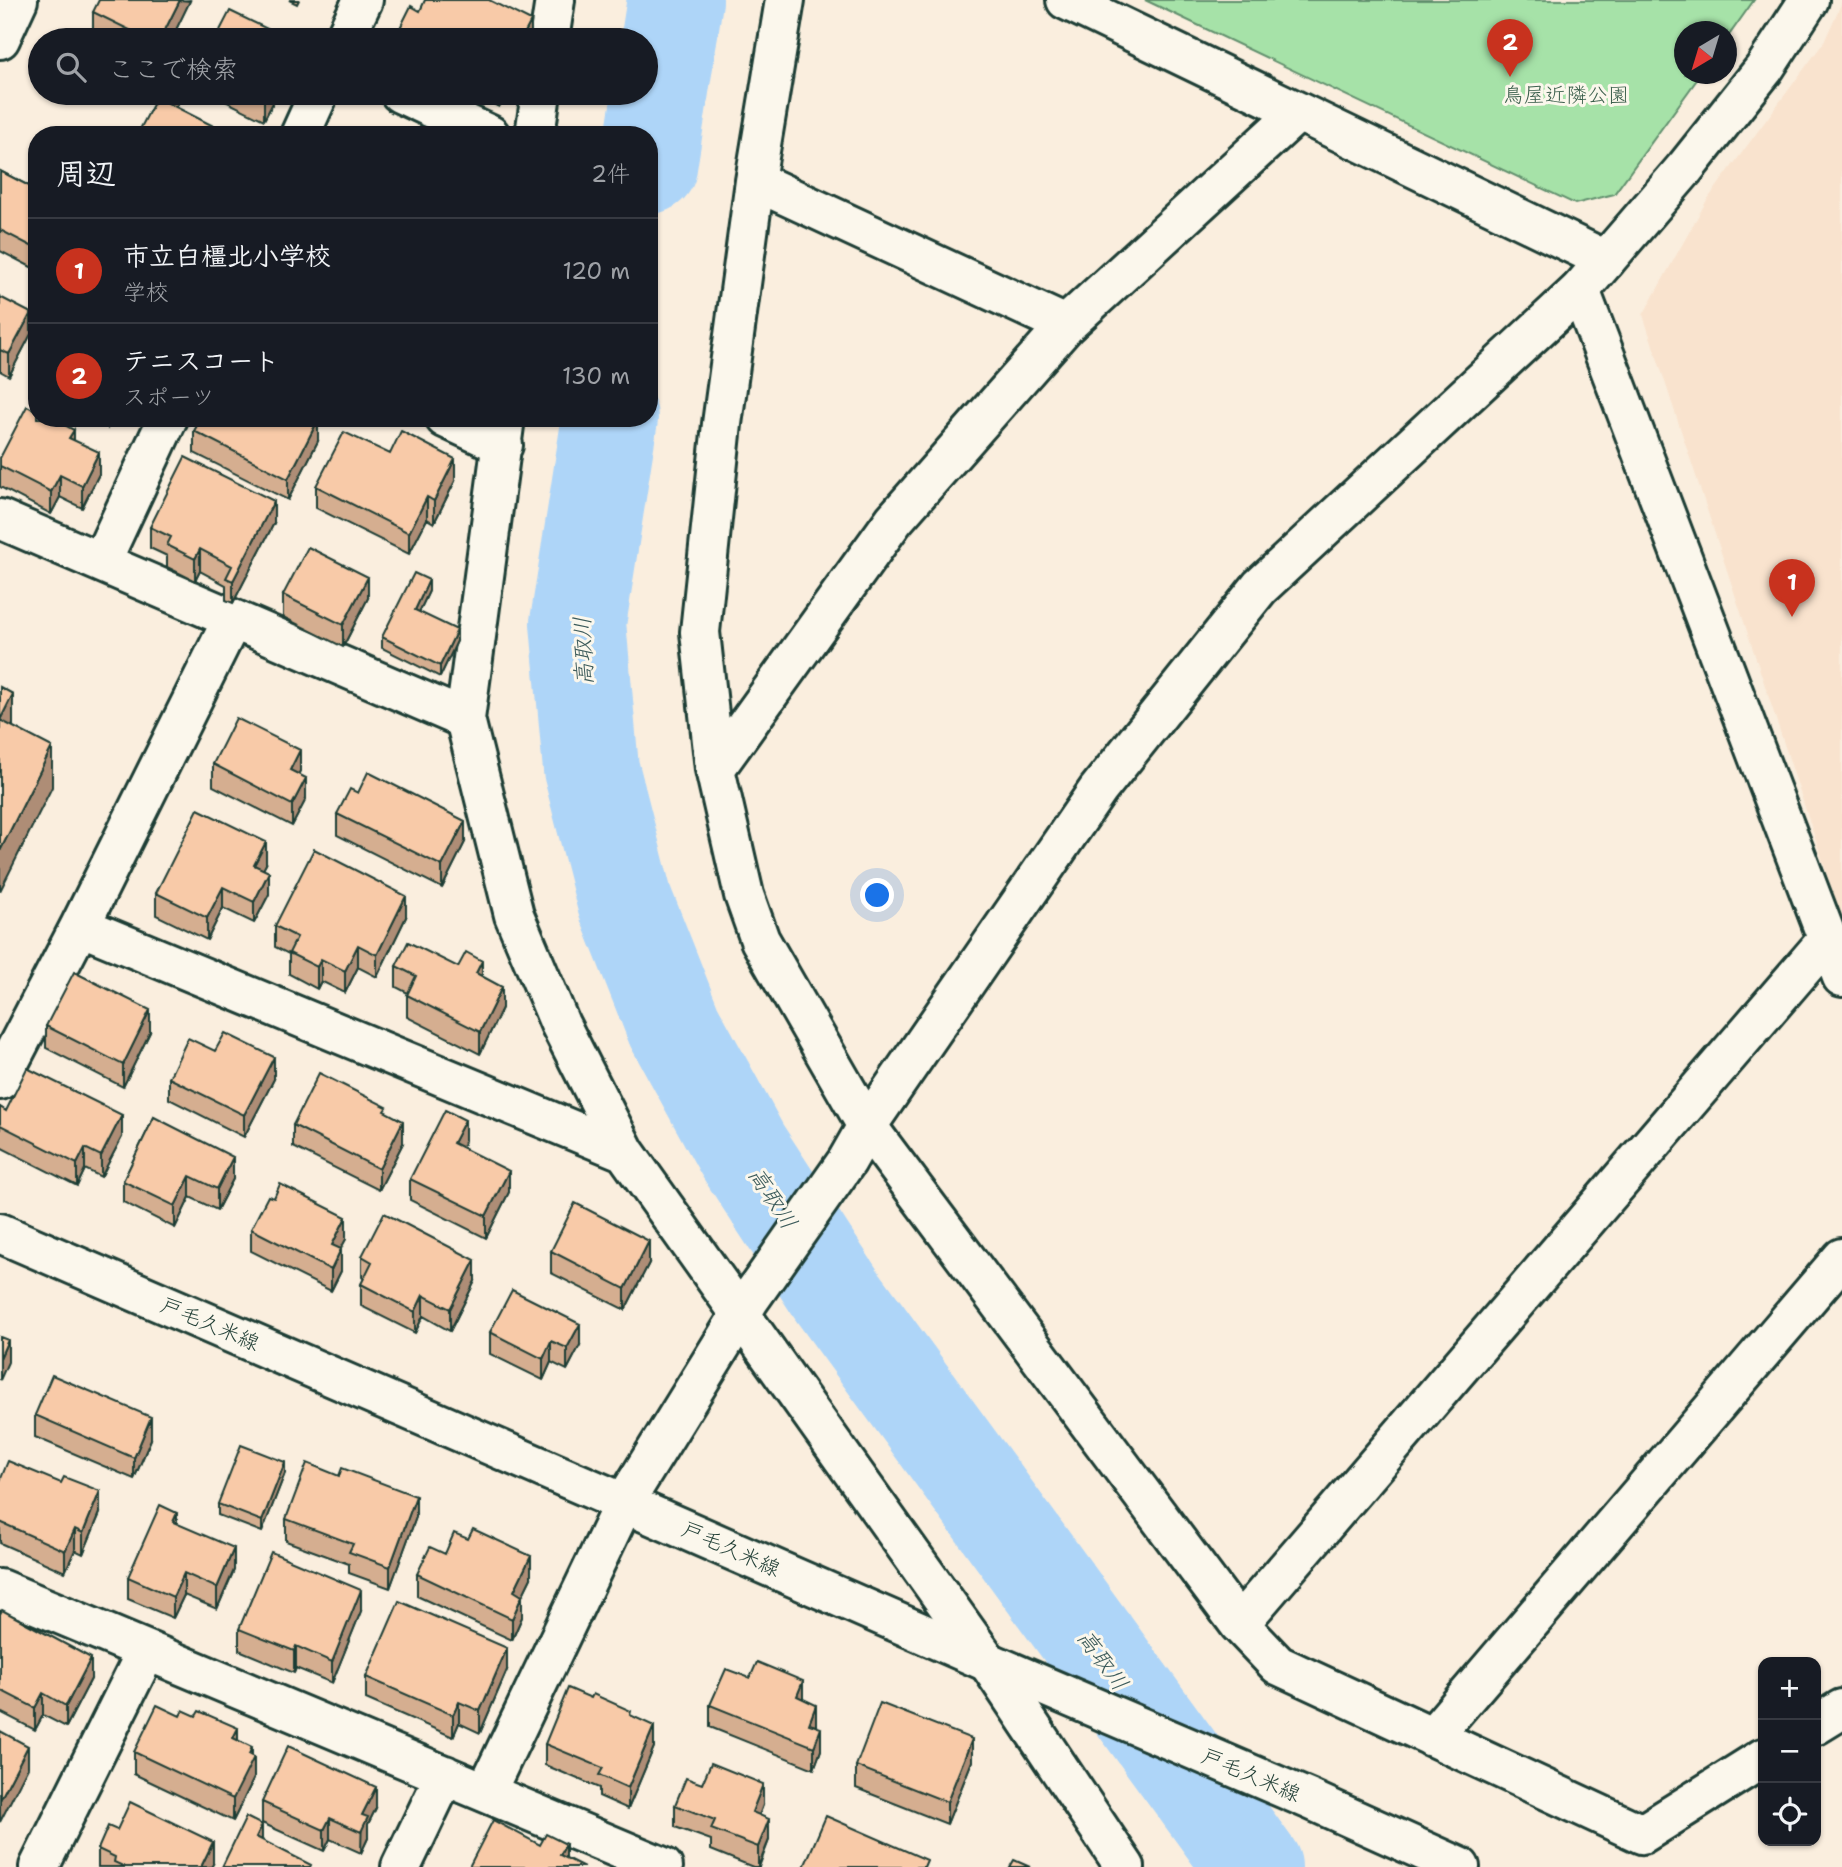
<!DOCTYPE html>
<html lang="ja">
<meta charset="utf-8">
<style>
body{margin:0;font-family:"Shantell Sans","Klee One",sans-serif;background:#20242c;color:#f1f3f6}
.controls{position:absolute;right:21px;bottom:21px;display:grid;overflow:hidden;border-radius:14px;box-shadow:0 2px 5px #0004}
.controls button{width:63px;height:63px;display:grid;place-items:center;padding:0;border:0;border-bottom:2px solid #363941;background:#171b24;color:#f1f3f6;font:35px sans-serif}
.compass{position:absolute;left:1674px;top:21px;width:63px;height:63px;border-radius:50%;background:#171b24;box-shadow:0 2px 5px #0004;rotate:218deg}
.you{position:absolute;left:878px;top:896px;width:24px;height:24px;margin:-18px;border:5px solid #fff;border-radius:50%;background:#1a73e8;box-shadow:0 0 0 10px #1a73e833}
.badge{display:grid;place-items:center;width:46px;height:46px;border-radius:50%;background:#c8321e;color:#fff;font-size:23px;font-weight:700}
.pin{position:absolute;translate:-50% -58px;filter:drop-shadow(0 2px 4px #0008)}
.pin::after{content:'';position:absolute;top:37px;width:24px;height:21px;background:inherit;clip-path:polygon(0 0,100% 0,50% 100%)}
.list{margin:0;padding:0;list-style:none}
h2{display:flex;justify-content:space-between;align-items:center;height:91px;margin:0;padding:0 28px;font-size:30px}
h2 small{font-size:23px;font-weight:400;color:#9ea1a6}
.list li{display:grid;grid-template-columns:46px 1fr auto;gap:21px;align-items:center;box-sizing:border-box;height:105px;padding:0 28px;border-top:2px solid #363941}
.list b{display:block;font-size:26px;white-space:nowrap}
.list p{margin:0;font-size:23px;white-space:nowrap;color:#9ea1a6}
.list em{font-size:23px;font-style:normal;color:#9ea1a6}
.icon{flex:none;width:38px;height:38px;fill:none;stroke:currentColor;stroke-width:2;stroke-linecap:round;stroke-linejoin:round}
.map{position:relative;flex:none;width:1842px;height:1867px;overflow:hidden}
.search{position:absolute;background:#171b24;box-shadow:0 2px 5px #0004;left:28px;top:28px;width:630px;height:77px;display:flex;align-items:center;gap:18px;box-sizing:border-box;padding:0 24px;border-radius:38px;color:#9ea1a6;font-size:26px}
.panel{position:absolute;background:#171b24;box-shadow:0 2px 5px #0004;left:28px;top:126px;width:630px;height:301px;border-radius:28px}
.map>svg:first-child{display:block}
.built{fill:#f9e3ce}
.green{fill:#a6e2a8;stroke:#62906e;stroke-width:2}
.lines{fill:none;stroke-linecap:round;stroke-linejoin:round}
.river{stroke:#aed5f8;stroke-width:96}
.minor-casing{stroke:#1f3d34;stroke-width:44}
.tertiary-casing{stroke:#1f3d34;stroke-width:44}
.secondary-casing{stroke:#1f3d34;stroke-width:44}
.minor{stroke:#fbf7ec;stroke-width:38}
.tertiary{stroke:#fbf7ec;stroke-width:38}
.secondary{stroke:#fbf7ec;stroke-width:38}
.wall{fill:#d5ae90;stroke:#1f3d34;stroke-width:2}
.shaded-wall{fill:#ae8d76;stroke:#1f3d34;stroke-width:2}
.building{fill:#f8caa8;stroke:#1f3d34;stroke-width:2}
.labels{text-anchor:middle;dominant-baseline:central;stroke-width:6;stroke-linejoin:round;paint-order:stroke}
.park-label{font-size:21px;fill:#3a5e4b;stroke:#fbf7ec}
.street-label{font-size:21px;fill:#1f3d34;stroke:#fbf7ec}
.water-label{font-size:23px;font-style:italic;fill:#3c5b5b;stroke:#fbf7ec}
</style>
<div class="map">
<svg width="1842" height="1867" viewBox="0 0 1842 1867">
<rect width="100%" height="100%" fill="#faeede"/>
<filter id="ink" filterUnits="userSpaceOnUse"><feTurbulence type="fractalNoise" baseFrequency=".0143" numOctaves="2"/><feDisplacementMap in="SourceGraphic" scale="14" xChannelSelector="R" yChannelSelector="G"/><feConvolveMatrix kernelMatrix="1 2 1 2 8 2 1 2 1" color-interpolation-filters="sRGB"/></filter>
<g filter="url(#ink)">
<path class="built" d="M1842,2V920L1643,315L1707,200L1824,42Z"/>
<path class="green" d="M1145,0H1754L1727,38V32H1685V74H1701L1614,194L1575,204Z"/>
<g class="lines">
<path class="river" d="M649,166L675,0
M610,418L578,623L591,769L625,902L674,1026L742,1150L836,1294L1254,1867"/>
<defs>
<path id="minor" d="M785,0L755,181L722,424L700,632L715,769L744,895L760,940L867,1126L1239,1624L1278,1665L1642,1834L1763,1758
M1066,0L1606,260
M344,40L363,0
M549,40L555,0
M400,93L490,135
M300,135L319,93
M535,135L541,93
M755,181L1066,325
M1580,290L1842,977
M445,418L503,445
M505,418L465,719L514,915L560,1024L625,1152L988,1662
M0,519L465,719
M101,562L168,418
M715,769L894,520L1066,325L1298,112
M80,926L625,1152
M0,1080L80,926L232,620
M0,1589L663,1867
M1239,1624L1828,939
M1816,1725L1842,1709
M1432,1737L1842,1258
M486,1792L624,1503
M39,1867L146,1652
M401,1867L445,1775"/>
<path id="tertiary" d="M0,39L18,0
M624,1503L750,1299L847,1161L867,1126L1098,790L1260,587L1580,290L1686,167L1764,69L1809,0
M988,1662L1125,1867"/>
<path id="secondary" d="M0,1233L624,1503L988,1662L1311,1800L1460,1867"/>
</defs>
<use href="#minor" class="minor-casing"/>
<use href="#tertiary" class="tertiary-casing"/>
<use href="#secondary" class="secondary-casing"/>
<use href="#minor" class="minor"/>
<use href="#tertiary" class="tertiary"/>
<use href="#secondary" class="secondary"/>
</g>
<path class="wall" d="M190,0L171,40H107L93,33V12Z
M289,0H299L297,4Z
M420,11L531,40H397V34Z
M209,93H278L264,120Z
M471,93H506L499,107Z
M0,171L37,190V270L0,251Z
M0,297L31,334L9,376L0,371Z
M91,418H113L108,427Z
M194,431L318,441L288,500L194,453Z
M74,441L99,474L82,508L60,497L51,514L0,487V458Z
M455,481L434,523L427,519L409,554L316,508V486Z
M274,523L233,603L226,600V585L200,571L195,581L167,567V556L150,548V527Z
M429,591L419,612L457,641L440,677L382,648V637Z
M283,595L368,598L343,647L283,617Z
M213,764L300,771L298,774L306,799L292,826L213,786Z
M337,814L465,842L442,888L337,835Z
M266,864L263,869L269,894L254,923L223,908L207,940L156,915V893Z
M406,917L377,977L358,967L345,993L321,981L317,989L289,974V954L275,947V926Z
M396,966L458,967L482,976L502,1008L480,1054L407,1017V995L408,993L396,987Z
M46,1026L150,1032L123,1087L46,1048Z
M169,1078L274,1079L244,1137L169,1099Z
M0,1107L6,1111L122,1137L101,1177L85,1169L77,1186L0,1147Z
M154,1117L233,1179L217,1210L190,1197L175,1228L123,1202V1181Z
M293,1125L403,1143L379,1190L293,1147Z
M465,1141L462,1147L509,1192L486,1238L410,1200V1179Z
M251,1229L346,1239L340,1249L341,1271L331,1291L251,1251Z
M551,1251L649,1263L625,1310L551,1273Z
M362,1256L475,1281L450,1331L423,1316L415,1333L361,1306V1284L364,1279L362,1277Z
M490,1332L580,1345L567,1370L551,1362L543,1380L490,1354Z
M35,1415L151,1439L134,1479L35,1437Z
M285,1473L262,1532L218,1515V1504Z
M0,1481L100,1513L83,1554L75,1550L65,1572L0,1543Z
M416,1517L390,1588L349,1573V1564L286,1541V1519Z
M177,1524L234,1570L217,1609L184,1595L173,1618L128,1599V1577Z
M445,1554L531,1578L522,1596V1617L512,1640L417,1596V1574Z
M361,1611L332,1683L296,1668L294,1673L239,1650V1629Z
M0,1614L91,1679L66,1727L43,1715L35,1730L0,1712Z
M507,1670L480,1733L459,1723L453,1737L366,1699V1677Z
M803,1699L816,1726L821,1750L814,1769L710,1727V1705Z
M180,1716L238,1740L252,1756L254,1778L233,1821L134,1774V1752Z
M631,1716L654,1747L628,1809L599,1796V1788L545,1765V1744Z
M972,1761L947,1824L856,1788V1766Z
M702,1784L763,1805L759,1815L769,1840L759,1867H753L711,1850V1840L675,1827V1805Z
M262,1802L376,1808L368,1824V1838L361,1853L330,1839L324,1851L262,1823Z
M98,1849L213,1864L211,1867H98Z"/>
<path class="shaded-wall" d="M180,0L190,1L171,40H160Z
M531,21V40H521Z
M173,93H180V99L168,125V103Z
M267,93H278L264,120V99Z
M499,93H506L499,107Z
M31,313V334L9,376V354Z
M108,418H113L108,427Z
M318,420V441L288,500V479Z
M74,430V451L69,438Z
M99,452V474L82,508V486Z
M455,459V481L434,523V501Z
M60,475V497L51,514V492Z
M427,497V519L409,554V533Z
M274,501V523L233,603V581Z
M200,549V571L195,581V559Z
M368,577V598L343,647V625Z
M429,580V591L415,621V610Z
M457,630V641L440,677V666Z
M13,694V734L0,720Z
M52,747V787L0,891V851Z
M300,750V771L290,791V770Z
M306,778V799L292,826V805Z
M465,821V842L442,888V866Z
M266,842V864L254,887V865Z
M269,872V894L254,923V902Z
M223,887V908L207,940V918Z
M406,896V917L377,977V955Z
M358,945V967L345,993V971Z
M321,959V981L317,989V967Z
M482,961V982L476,973Z
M502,987V1008L480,1054V1032Z
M150,1010V1032L123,1087V1065Z
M274,1057V1079L244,1137V1115Z
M122,1115V1137L101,1177V1156Z
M465,1120V1141L453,1165V1143Z
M403,1121V1143L379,1190V1169Z
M85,1148V1169L77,1186V1164Z
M233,1157V1179L217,1210V1189Z
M509,1171V1192L486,1238V1216Z
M190,1176V1197L175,1228V1206Z
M346,1217V1239L332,1266V1245Z
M649,1241V1263L625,1310V1289Z
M341,1249V1271L331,1291V1270Z
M475,1260V1281L450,1331V1309Z
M423,1295V1316L415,1333V1312Z
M580,1324V1345L567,1370V1348Z
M8,1340V1362L0,1380V1358Z
M551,1341V1362L543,1380V1359Z
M151,1417V1439L134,1479V1458Z
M285,1462V1473L262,1532V1521Z
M100,1491V1513L83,1554V1533Z
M416,1496V1517L390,1588V1567Z
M177,1513V1534L173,1522Z
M75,1529V1550L65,1572V1551Z
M234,1548V1570L217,1609V1588Z
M531,1556V1578L514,1613V1591Z
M184,1573V1595L173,1618V1597Z
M361,1590V1611L332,1683V1662Z
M522,1596V1617L512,1640V1619Z
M296,1646V1668L294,1673V1651Z
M507,1648V1670L480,1733V1711Z
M91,1658V1679L66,1727V1706Z
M803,1681V1703L797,1696Z
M43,1693V1715L35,1730V1708Z
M459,1702V1723L453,1737V1715Z
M816,1705V1726L809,1724Z
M654,1726V1747L628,1809V1788Z
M238,1728V1750L233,1738Z
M821,1728V1750L814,1769V1747Z
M972,1739V1761L947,1824V1802Z
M28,1746V1767L0,1822V1800Z
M252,1747V1761L254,1757V1778L233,1821V1799Z
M763,1784V1805L752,1834V1812Z
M376,1787V1808L368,1824V1838L361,1853L362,1815Z
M330,1818V1839L324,1851V1830Z
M769,1819V1840L758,1867V1847Z
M262,1825V1847L256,1837Z
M213,1842V1864L211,1867H201Z
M566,1844V1866L560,1855Z"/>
<path class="building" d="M99,0H180L160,40H150L93,12Z
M425,0H489L531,21L521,40H410L397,34L411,6L420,11Z
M230,11L290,40H215Z
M159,93H173L168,103L231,135H137Z
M252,93H267L264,99Z
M342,130L352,135H340Z
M366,130L375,135H364Z
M0,171L37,190V249L0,230Z
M0,297L31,313L9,354L0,350Z
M27,406L37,411V418H52L74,430L69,438L99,452L82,486L60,475L51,492L0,466V458Z
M201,418H315L318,420L288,479L194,431Z
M401,431L455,459L434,501L427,497L409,533L316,486L344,432L390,454Z
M185,457L274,501L233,581L226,578L232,566L200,549L195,559L167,545L171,537L150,527Z
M308,547L368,577L343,625L283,595Z
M414,573L429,580L415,610L457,630L440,666L382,637Z
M0,687L13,694L0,720L52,747L0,851Z
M236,718L300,750L290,770L306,778L292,805L213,764Z
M368,772L465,821L442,866L337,814L350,789L358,793Z
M198,809L266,842L254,865L269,872L254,902L223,887L207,918L156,893Z
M314,849L406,896L377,955L358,945L345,971L321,959L317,967L289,953L297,937L275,926Z
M408,942L458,967L466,952L482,961L476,973L502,987L480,1032L407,995L416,976L396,966Z
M74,972L150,1010L123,1065L46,1026Z
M225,1033L274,1057L244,1115L169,1078L188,1038L215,1051Z
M27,1068L122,1115L101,1156L85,1148L77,1164L0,1125V1107L6,1111Z
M319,1073L387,1107L384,1111L403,1121L379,1169L293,1125Z
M445,1110L465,1120L453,1143L509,1171L486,1216L410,1179Z
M154,1117L233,1157L217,1189L190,1176L175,1206L123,1181Z
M280,1184L346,1217L332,1245L341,1249L331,1270L251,1229L268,1196L274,1198Z
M575,1203L649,1241L625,1289L551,1251Z
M384,1213L475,1260L450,1309L423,1295L415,1312L361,1284L372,1262L362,1256Z
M512,1290L580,1324L567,1348L551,1341L543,1359L490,1332Z
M0,1337L8,1340L0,1358Z
M52,1375L151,1417L134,1458L35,1415Z
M241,1445L285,1462L262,1521L218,1504Z
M8,1461L61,1483L64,1477L100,1491L83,1533L75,1529L65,1551L0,1522V1481Z
M307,1463L339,1476L342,1468L416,1496L390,1567L349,1552L353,1544L286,1519Z
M160,1505L177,1513L173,1522L234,1548L217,1588L184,1573L173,1597L128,1577Z
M473,1529L531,1556L514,1591L522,1596L512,1619L417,1574L430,1547L445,1554L454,1533L468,1539Z
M271,1552L361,1590L332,1662L296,1646L294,1651L239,1629Z
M399,1601L507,1648L480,1711L459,1702L453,1715L366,1677Z
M2,1610L91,1658L66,1706L43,1693L35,1708L0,1690V1614Z
M757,1662L803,1681L797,1696L816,1705L809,1724L821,1728L814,1747L710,1705L726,1669L750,1678Z
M568,1688L591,1698L593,1694L631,1711L630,1715L654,1726L628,1788L599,1775L603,1768L545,1744Z
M880,1703L972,1739L947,1802L856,1766Z
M157,1705L180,1716L183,1710L196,1716L199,1711L238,1728L233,1738L252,1747L249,1754L254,1757L233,1799L134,1752Z
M0,1731L28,1746L0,1800Z
M288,1746L376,1787L362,1815L368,1817L361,1832L330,1818L324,1830L262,1802Z
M711,1763L763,1784L752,1812L769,1819L758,1847L711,1829L715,1820L675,1805L686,1778L702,1784Z
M130,1802L213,1842L201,1867H125L114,1862L115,1857L98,1849L108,1826L117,1830Z
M826,1816L927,1860L924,1867H804Z
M246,1817L262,1825L256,1837L311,1865L310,1867H222Z
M493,1820L540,1845L546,1834L566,1844L560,1855L584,1867H469Z
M1014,1860L1030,1867H1010Z"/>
</g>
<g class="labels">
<g class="park-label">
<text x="1566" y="95">鳥屋近隣公園</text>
</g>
<g class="street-label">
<text transform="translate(210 1324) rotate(23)">戸毛久米線</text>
<text transform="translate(731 1549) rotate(24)">戸毛久米線</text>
<text transform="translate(1251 1775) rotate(23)">戸毛久米線</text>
</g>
<g class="water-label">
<text transform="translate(583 651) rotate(-92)">高取川</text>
<text transform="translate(773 1198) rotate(57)">高取川</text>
<text transform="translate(1103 1660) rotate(54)">高取川</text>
</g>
</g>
</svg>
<div class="controls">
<button>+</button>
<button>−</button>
<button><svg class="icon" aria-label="locate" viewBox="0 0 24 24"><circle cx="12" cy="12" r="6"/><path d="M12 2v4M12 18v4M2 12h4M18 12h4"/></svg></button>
</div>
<svg class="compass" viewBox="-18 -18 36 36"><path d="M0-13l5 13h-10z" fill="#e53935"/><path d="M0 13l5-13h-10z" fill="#9ea1a6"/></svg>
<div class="you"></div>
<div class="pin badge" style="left:1792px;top:617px">1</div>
<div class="pin badge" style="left:1510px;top:77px">2</div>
<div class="search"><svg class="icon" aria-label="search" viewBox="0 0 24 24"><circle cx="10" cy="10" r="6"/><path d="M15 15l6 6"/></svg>ここで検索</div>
<section class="panel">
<h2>周辺<small>2件</small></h2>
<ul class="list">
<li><span class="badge">1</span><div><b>市立白橿北小学校</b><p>学校</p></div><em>120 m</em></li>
<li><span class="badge">2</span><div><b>テニスコート</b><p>スポーツ</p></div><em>130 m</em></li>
</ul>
</section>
</div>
